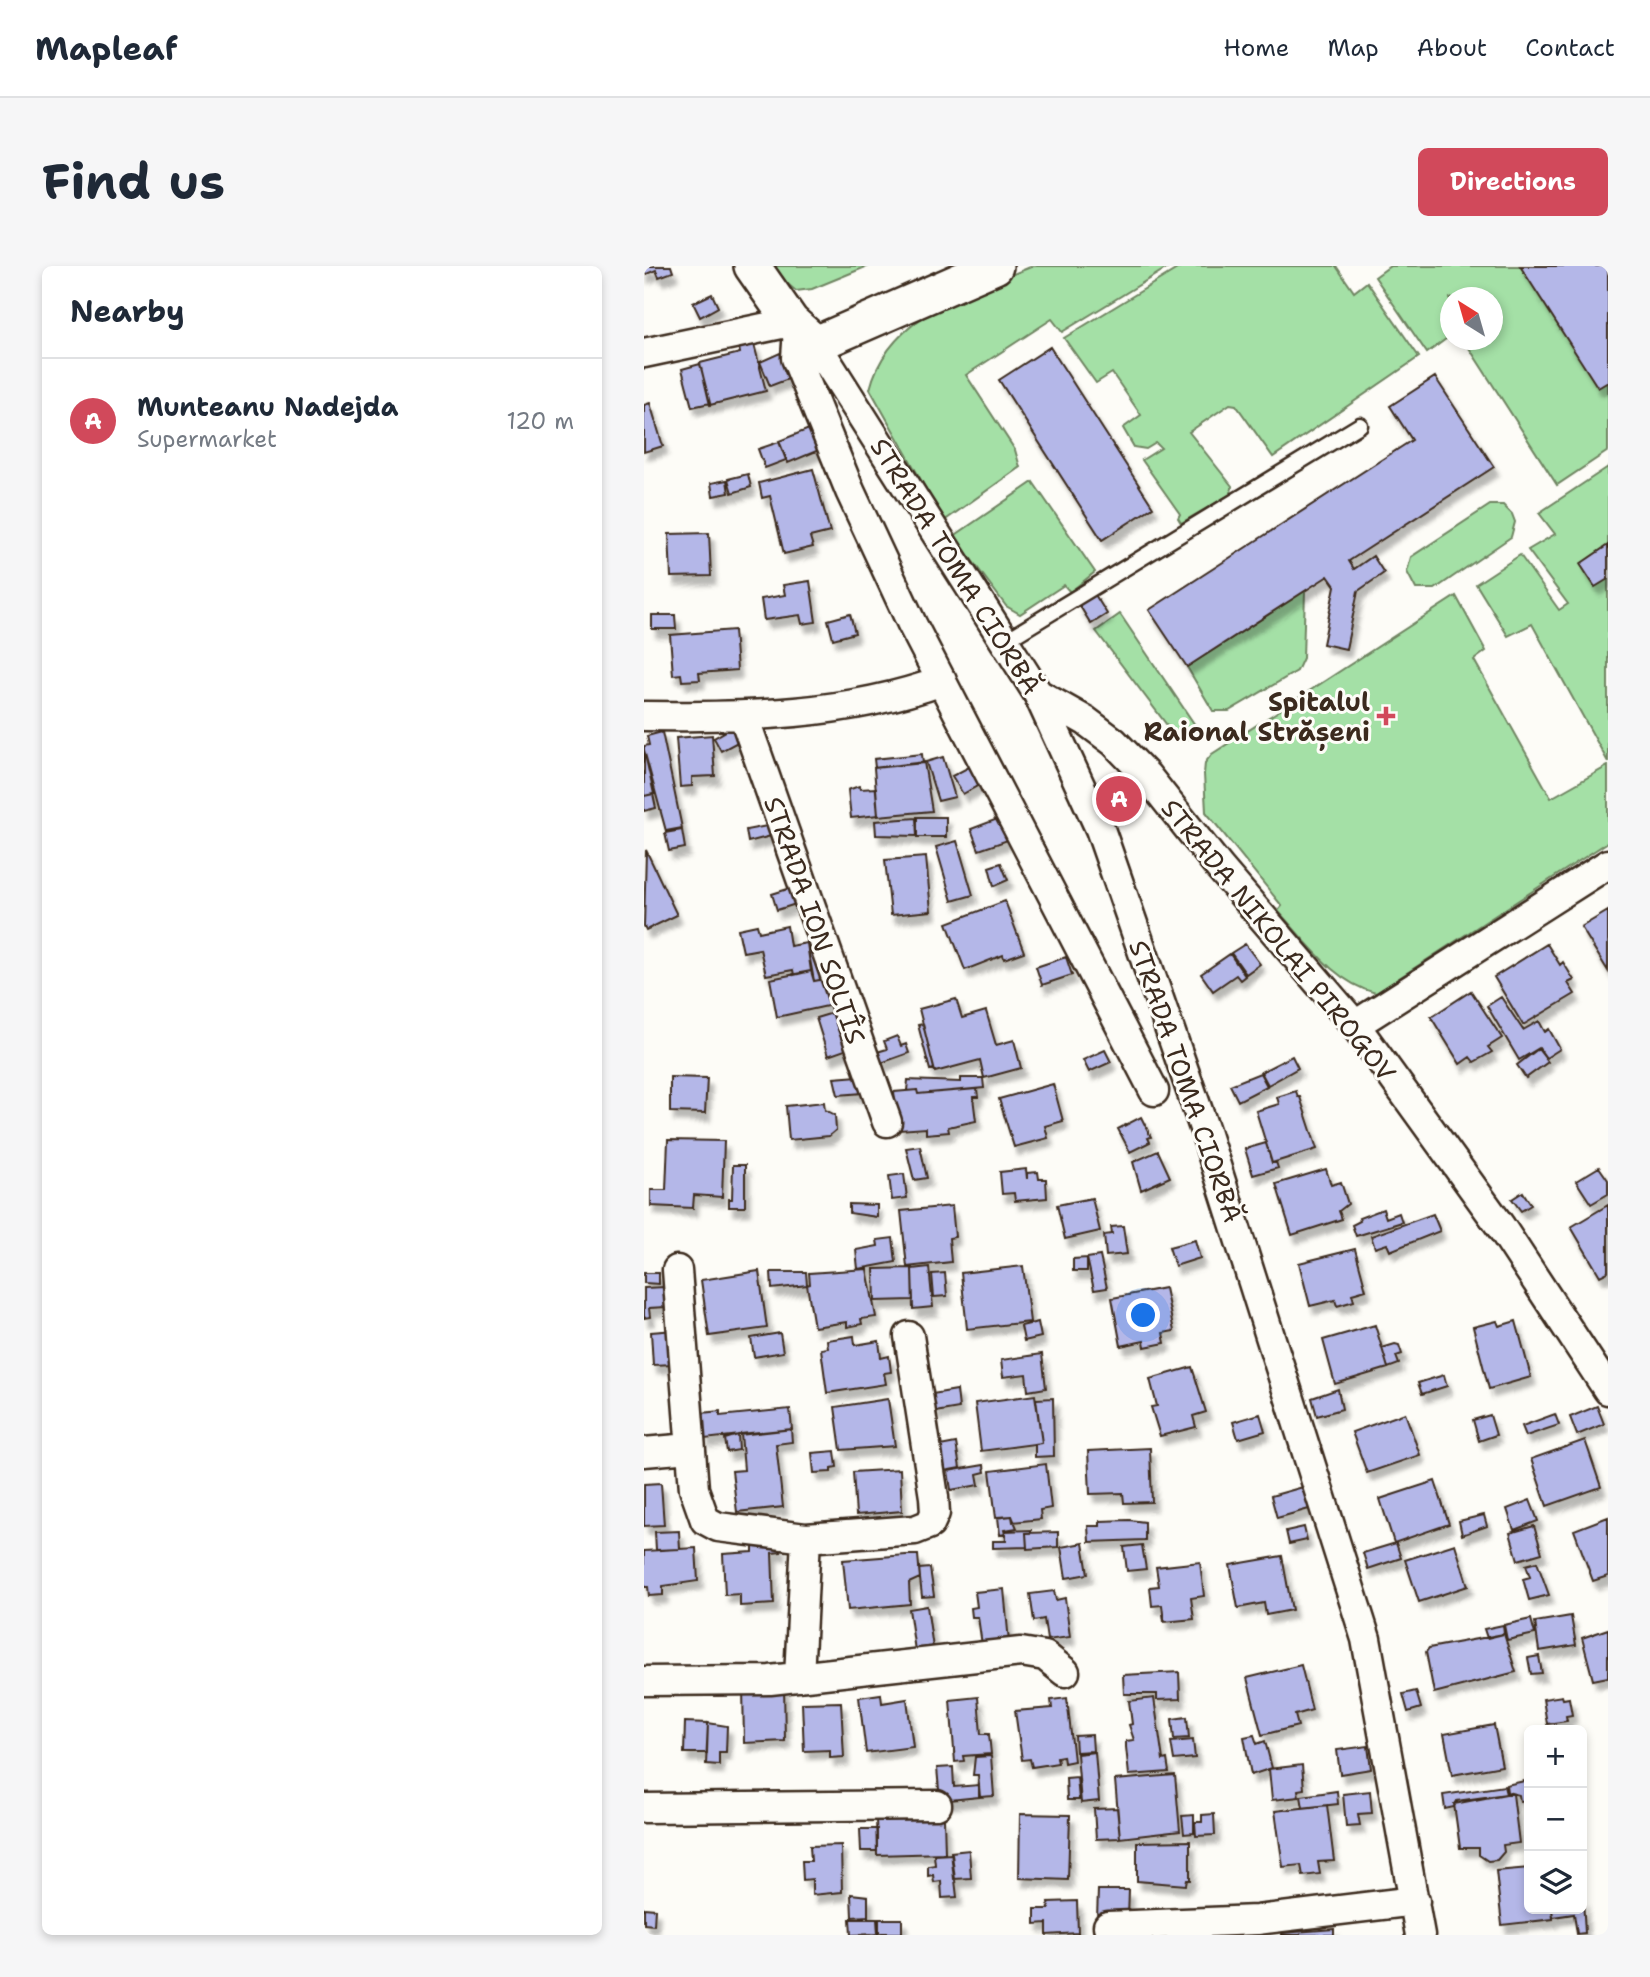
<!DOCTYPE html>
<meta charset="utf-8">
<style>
body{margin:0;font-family:"Shantell Sans",sans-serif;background:#f6f6f7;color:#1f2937}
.controls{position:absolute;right:21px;bottom:21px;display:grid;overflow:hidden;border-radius:10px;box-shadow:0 4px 10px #0003}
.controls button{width:63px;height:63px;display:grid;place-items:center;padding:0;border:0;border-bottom:2px solid #e0e1e3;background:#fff;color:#1f2937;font:35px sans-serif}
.compass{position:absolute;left:796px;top:21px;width:63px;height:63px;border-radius:50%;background:#fff;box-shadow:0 4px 10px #0003;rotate:323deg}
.you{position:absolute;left:500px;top:1050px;width:24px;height:24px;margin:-18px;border:5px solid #fff;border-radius:50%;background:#1a73e8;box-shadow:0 0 0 10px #1a73e833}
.badge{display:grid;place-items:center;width:46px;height:46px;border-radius:50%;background:#d1495b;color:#fff;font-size:23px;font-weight:700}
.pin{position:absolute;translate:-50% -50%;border:4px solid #fff;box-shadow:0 2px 7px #0006}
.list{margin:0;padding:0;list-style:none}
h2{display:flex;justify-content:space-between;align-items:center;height:91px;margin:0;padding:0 28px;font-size:30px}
h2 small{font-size:23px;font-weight:400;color:#747a83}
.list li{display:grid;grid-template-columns:46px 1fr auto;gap:21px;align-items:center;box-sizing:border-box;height:126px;padding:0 28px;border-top:2px solid #e0e1e3}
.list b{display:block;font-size:26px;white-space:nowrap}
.list p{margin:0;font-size:23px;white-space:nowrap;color:#747a83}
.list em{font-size:23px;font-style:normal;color:#747a83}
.icon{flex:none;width:38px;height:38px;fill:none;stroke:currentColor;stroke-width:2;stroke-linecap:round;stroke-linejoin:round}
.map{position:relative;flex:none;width:964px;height:1669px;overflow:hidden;border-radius:10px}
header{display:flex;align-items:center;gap:42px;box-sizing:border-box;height:98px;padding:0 35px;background:#fff;border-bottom:2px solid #e0e1e3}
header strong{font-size:33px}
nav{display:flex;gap:38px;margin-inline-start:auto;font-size:24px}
.intro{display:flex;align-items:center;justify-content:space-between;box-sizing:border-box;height:168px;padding:0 42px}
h1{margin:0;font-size:49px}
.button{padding:18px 32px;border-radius:10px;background:#d1495b;color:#fff;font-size:24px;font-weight:700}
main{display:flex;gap:42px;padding:0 42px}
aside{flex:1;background:#fff;border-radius:10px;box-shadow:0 4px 10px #0003}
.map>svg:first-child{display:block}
.green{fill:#a4e0a6;stroke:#708562;stroke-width:2}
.building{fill:#b4b7e8;stroke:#3b2a1e;stroke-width:2;filter:url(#shadow)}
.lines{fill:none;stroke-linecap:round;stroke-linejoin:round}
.service-casing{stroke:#3b2a1e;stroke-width:19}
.minor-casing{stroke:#3b2a1e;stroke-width:33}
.tertiary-casing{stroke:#3b2a1e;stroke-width:40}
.service{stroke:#fdfcf7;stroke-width:14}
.minor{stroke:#fdfcf7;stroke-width:28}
.tertiary{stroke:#fdfcf7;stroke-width:35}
.poi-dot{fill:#d1495b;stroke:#fdfcf7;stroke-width:2.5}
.labels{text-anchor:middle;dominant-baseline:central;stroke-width:6;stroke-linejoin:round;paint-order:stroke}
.street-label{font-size:26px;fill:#3b2a1e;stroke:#fdfcf7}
.poi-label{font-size:26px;font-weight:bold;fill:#3b2a1e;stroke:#fdfcf7;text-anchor:end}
</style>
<header>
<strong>Mapleaf</strong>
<nav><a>Home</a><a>Map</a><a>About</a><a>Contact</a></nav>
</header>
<div class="intro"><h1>Find us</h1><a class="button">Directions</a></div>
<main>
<aside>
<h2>Nearby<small></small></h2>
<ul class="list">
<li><span class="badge">A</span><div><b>Munteanu Nadejda</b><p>Supermarket</p></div><em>120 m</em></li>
</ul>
</aside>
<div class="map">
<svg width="964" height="1669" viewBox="0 0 964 1669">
<defs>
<filter id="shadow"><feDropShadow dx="4.5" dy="8" stdDeviation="2" flood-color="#0004"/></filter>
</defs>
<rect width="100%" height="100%" fill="#fdfcf7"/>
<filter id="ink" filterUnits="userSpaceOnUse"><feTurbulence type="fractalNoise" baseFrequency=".0143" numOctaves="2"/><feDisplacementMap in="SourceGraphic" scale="14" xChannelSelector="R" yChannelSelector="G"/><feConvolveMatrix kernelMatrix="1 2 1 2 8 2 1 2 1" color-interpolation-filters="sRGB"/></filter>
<g filter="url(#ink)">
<path class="green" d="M129,0H224L168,23L152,25L138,13Z
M389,0H526L418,66L408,53L322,109L371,184L376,201L300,255L226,123C244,49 327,26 389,0Z
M538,0H692L710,26L723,16L775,91L629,191L592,139L586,138L545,166L588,220L587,228L537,257L534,252L536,248L498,194L517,182L512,177L502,183L490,181L479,162L497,149L468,107L452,117L420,72Z
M746,0H964V185L913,219L820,74H848V32H806V70L783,87L731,11Z
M964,201V496L888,358L864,370L832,318L876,289L915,344L924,338L884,284L911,268L895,247Z
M389,216L451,306L426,326L420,319L376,348L362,340L310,270Z
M846,239H859L868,248L871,256L867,271L791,323H772L763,306L767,291Z
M661,325L659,392L653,405L585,445H569L543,401Z
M812,330L842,385L830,394L907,532L964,500V576L732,727C690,717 662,675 634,645L638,640L562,546L560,508L561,497L568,488Z
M476,348L557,468L535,475L452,365Z"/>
<path class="building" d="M0,0H27L29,6L15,11L12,4L0,9Z
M876,0H964V116L954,122Z
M68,28L74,41L56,51L49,37Z
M110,78L122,125L66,139L56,97L96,87L95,82Z
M406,81L509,241L458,274L355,114Z
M136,87L147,112L126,120L116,96Z
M56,98L66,137L48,141L38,103Z
M791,111L850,201L705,295L710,303L729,290L740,307L714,325L702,383L679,378L691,320L684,310L543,401L505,344L768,174L746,140Z
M6,137L19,180L0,186V139Z
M165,163L175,184L144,197L135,175Z
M135,176L142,194L121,202L114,183Z
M169,203L186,266L166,271L169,281L140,288L126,230L118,232L115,217Z
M104,208L107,221L88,227L84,213Z
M83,214L85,227L69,230L67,217Z
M65,267L67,310L27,311L25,268Z
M964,279V313L951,321L936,298Z
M166,315L172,356L158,358L156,349L120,354L117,333L141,329L139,319Z
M450,327L463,348L447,358L434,337Z
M206,348L211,367L189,373L184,354Z
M8,349H31L32,363H8Z
M90,364L93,404L55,407L56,414L38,415L37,408L29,409L26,369Z
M96,457L103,471L77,485L70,472Z
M18,466L38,562L22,565L0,484V480L5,479L3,470Z
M68,469L71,510L48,511V520L36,521L32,472Z
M0,484L10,528L0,530Z
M278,488L279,497L231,502L230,493Z
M299,491L311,531L294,535L282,496Z
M280,496L288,545L234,550L230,502Z
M325,501L335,519L319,528L308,510Z
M215,520L216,523L232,522L234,549L207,552L204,524Z
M9,528L12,542L0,545V530Z
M273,551H302V571H273Z
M272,552L273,570L232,569L231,555Z
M356,552L364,574L335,584L327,563Z
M123,560H129L131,569L104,576L102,564Z
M38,564L41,582L25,585L21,567Z
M313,575L329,629L308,635L292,581Z
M2,584L33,649L2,664L0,660Z
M282,591L287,645L247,649L241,594Z
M357,597L364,614L350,620L345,601Z
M150,621L155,637L133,644L128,628Z
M361,635L380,686L360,693L359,689L321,704L303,657Z
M964,645V705L937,661Z
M113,659L115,666L143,660L146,680L163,677L167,705L150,709L149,704L122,709L116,683L99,686L94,663Z
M171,675L181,713L170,715L163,677Z
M601,678L616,698L602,708L587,687Z
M903,678L916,699L919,696L930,714L924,717L931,728L879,759L850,711Z
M586,688L601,710L596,714L592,709L569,725L557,708Z
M422,691L428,709L398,719L392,701Z
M167,705L170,715L181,713L188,739L133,751L126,713Z
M827,725L858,772L844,781L848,786L830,796L826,791L816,798L787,751Z
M857,731L879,764L895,755L901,766L905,763L916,783L902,792L895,782L875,794L843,740Z
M312,733L318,752L342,745L352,779L370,774L377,802L340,812L336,794L291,806L275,743Z
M192,746L204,783L184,790L172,752Z
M279,758L290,803L286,804L274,759Z
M253,770L257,780L262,778L265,787L237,797L233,786L243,783L240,775Z
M894,783L904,796L882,812L873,799Z
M461,784L467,796L445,806L439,794Z
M648,790L654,802L624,819L617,806Z
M616,807L623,820L594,835L586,819Z
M214,810L219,827L194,829L190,812Z
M26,811L63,812L61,847L26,846Z
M317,812H339L340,822L274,828L273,824L263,825L264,814L317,816Z
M409,818L419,855L401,860L404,872L370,881L355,833Z
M333,823L334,831H329L332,855L304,861L305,866L282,868V862L255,864L250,826L273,824L274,828Z
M652,825L654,831H656L673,883L628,897L612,845L635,838L633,831Z
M180,836L181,844L191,849L192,864L185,870L145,874L142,840Z
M497,851L507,871L504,872L506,876L486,886L474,863Z
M24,874L80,875L78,931L50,929L49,942L7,940V924H22Z
M622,877L628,897L632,896L634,902L609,909L601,883Z
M276,880L283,912L270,914L262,882Z
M514,885L526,911L497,924L489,896Z
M89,899H101V941H85V933H88Z
M955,901L964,914V928L947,938L932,915Z
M382,903L383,913V907L394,906L395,913H402L403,932L371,935L370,927L358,928L356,906Z
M682,903L687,919L697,916L704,938L695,945L698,953L648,969L632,918Z
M260,908L263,932L248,934L245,910Z
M879,926L887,939L877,945L868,933Z
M448,932L456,965L421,973L413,939Z
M205,938L233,939V951L205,947Z
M964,939V1006L956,1010L927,961Z
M308,940L311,971L305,972L307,996L263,1001L257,945Z
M739,943L742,952L755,947L758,956L712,970L708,959L716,955L715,952Z
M789,948L796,965L746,985L743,978L731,982L727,970Z
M479,960L483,988L462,990L460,969L468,968L467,961Z
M249,972L252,996L214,1003L212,984L234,980L233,974Z
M551,974L556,992L531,1000L525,981Z
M711,983L722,1024L708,1028L710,1035L693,1040L691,1034L666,1040L655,997Z
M456,990L463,1022L450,1024L443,992Z
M443,992V1005H429V993Z
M379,1000L386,1056L323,1063L317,1007Z
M285,1001L289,1041L269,1043L268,1003Z
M268,1002L269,1034L231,1035L230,1003Z
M223,1003L232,1051L217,1053L218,1058L203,1061V1056L170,1061L163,1019L166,1018L165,1007Z
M115,1005L123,1062L65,1070L57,1014Z
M127,1006H162L163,1019L128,1023Z
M0,1007H15V1018L0,1017Z
M301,1007L303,1030L290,1031L288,1008Z
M21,1021L22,1041L5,1042L6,1051L0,1052V1022Z
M521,1022L530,1065L519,1067L521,1077L501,1081L500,1075L477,1080L468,1032Z
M853,1055L855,1060L872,1055L887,1111L845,1123L829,1061Z
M394,1056L397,1071L380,1075L377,1060Z
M731,1059L744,1102L691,1118L679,1074Z
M31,1064L30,1098L9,1099L7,1066Z
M136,1067L139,1086L110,1091L107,1072Z
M210,1070L211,1079L235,1075L237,1092L245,1090L247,1106L240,1107L242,1118L183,1127L177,1083L184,1082L183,1074Z
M751,1078L755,1079L758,1088L752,1090L755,1098L744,1102L738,1082Z
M398,1088L402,1122L384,1125L382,1108L359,1111L357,1094Z
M548,1101L562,1146L549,1150L552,1161L516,1170L507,1141L513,1140L506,1113Z
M800,1109L803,1120L778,1128L774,1117Z
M694,1123L698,1143L673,1150L668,1132Z
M313,1124L315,1142L291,1146L288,1128Z
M391,1129L398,1177L337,1185L331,1137Z
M409,1132L410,1190L391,1191V1178L398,1177L392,1133Z
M244,1133L251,1180L197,1184L191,1141Z
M953,1140L960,1158L933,1169L926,1151Z
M146,1143L148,1163L61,1173L58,1147L76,1145V1150Z
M761,1147L776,1189L723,1207L708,1166Z
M616,1148L621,1165L594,1173L589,1156Z
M911,1148L915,1159L882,1170L878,1160Z
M846,1149L852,1169L835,1175L829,1154Z
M147,1163L148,1176L132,1178L139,1241L93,1246L88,1205L100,1204L97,1168Z
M94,1169L95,1184L83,1186L81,1173Z
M941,1174L957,1221L903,1240L887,1193Z
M312,1177L316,1202L300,1205L296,1180Z
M506,1182L508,1236L480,1237L479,1227L446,1228L444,1185Z
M191,1185L193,1201L187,1202V1206L170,1207L168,1187Z
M402,1198L407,1242L396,1244L397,1253L369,1256L368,1250L352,1252L346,1205Z
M340,1199L341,1206L333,1208L335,1219L307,1224L304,1205Z
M256,1203L258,1245L212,1249L209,1206Z
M791,1215L805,1258L750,1277L736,1233Z
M17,1217L20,1259L0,1260V1218Z
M659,1221L665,1243L633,1252L627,1230Z
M886,1234L894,1255L870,1264L863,1243Z
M840,1249L843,1260L818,1269L815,1255Z
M368,1250L373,1262L360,1264L361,1268L356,1269L354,1251Z
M964,1251V1310L949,1315L930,1264Z
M485,1254L501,1256V1274L445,1276L444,1260H456V1255Z
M890,1260L898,1287L874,1294L866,1267Z
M660,1261L663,1274L645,1278L642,1265Z
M387,1264V1267H382L383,1281L349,1282V1275H362L361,1265Z
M35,1265L36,1283L12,1284L11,1266Z
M414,1266V1281L383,1283L382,1267Z
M439,1277L444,1308L422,1312L417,1281Z
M752,1277L757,1292L724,1303L719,1287Z
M109,1278H136L137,1286L128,1287L130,1338L96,1340V1328L81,1329L79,1288L109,1286Z
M811,1278L824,1320L775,1336L761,1294Z
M498,1279L502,1303L483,1305L480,1281Z
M52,1282L54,1315L19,1320V1329L5,1330L4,1321H0V1285Z
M262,1289H274L276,1312L265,1317L266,1338L204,1344L199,1294Z
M638,1290L648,1344L622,1349L620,1337L594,1342L586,1299Z
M556,1296L560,1330L547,1332L550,1353L520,1356L518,1339L508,1340L506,1321L515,1320L512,1301Z
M893,1296L905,1329L885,1334L879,1313L886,1311L882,1299Z
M286,1302L290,1330L278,1331L275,1303Z
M360,1323L365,1376L338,1379L334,1351H328L327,1342L333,1341L331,1326Z
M410,1325L412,1334L421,1332L426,1371L403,1374L400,1353L390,1355L386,1328Z
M283,1340L289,1382L271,1385L265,1343Z
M927,1350L932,1379L895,1385L891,1356Z
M887,1353L891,1368L863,1374L860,1359Z
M859,1359L860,1368L843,1372L840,1363Z
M964,1363V1411L949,1414L938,1372Z
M860,1368L872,1406L790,1427L782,1386L785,1382Z
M895,1390L898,1407L887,1408L884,1392Z
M657,1399L668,1444L651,1449L654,1460L618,1469L603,1412Z
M535,1406L536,1433L513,1434V1428H480L479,1409Z
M140,1419L141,1475L100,1477L99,1420Z
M772,1425L777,1442L764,1446L759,1428Z
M237,1428L238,1437L263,1433L269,1481L222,1487L215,1431Z
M918,1430L919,1433L925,1432L928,1449L922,1450L923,1455L903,1458L899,1433Z
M334,1431L337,1468H345L347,1488L319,1490L320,1495L311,1496L306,1434Z
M423,1432L430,1495L420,1497L419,1490L413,1491L414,1497L388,1501L386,1493L378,1494L371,1445L408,1442L407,1434Z
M510,1432L519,1494L523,1493L525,1506L485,1509L482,1481V1475L490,1474L485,1459L488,1458L485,1435Z
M197,1436L200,1491L186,1492V1484L160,1485L158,1437Z
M543,1451L545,1472L530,1473L528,1453Z
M41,1456L64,1457L63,1487H40Z
M64,1457L83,1460L82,1486H75V1499L62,1498Z
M850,1459L858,1500L808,1509L800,1468Z
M448,1469L449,1485L432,1486L431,1470Z
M610,1469L613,1478L621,1475L628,1502L607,1509L600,1471Z
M549,1474L551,1492L530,1494L527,1476Z
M724,1480L727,1503L696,1508L693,1484Z
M451,1486L455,1535L437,1537L433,1488Z
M347,1490L350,1530L336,1531L334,1509H329L331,1491Z
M658,1499L660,1523L654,1524L655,1531L628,1534L625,1503Z
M309,1501L310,1521L335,1519V1531L296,1535L293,1502Z
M531,1509L536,1565L476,1572L471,1514Z
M433,1511L435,1534H423L422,1512Z
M885,1514V1534L876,1535L875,1529L863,1526L862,1519Z
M860,1520L862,1528L813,1535L810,1541L801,1543L799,1529Z
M693,1525L694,1538L659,1542L657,1530Z
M726,1525L728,1547L714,1548L716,1559L702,1560L699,1528Z
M862,1528H869L875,1577L859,1579L860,1586L853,1594L844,1595L835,1589V1582H816L810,1538Z
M683,1539L690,1595L674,1596L676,1608L659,1610L657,1599L639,1601L631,1545Z
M473,1542L476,1572L452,1573L450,1543Z
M376,1548L426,1549L424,1614L375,1612Z
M570,1548L571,1569L552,1570L551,1556H558V1549Z
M550,1549V1567L540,1568L538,1550Z
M232,1551L300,1552L301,1587L233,1589Z
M216,1563H233V1585H217Z
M546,1575V1614H543L542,1619L493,1615V1576Z
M197,1579L198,1626L168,1629V1613L159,1614L158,1595H167L166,1580Z
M325,1584L327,1612L310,1613L307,1586Z
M308,1588L313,1631L298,1632L297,1615L290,1616L289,1609L284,1610V1600L291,1599L290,1589Z
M885,1602V1643H908L909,1653L858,1659L852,1605Z
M454,1624H485L484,1652H453Z
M207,1628L224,1630V1650L208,1651Z
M939,1633L941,1667L933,1668L930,1648L909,1651L908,1643H938Z
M433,1635L434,1667L403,1669V1657L391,1658V1643H405L404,1636Z
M0,1642L11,1643L10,1659L0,1658Z
M206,1653H233L234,1668L207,1669Z
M235,1653H258V1667H235Z
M690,1663V1669H638V1667Z"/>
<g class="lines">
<defs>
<path id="service" d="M361,375L716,159"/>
<path id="minor" d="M154,63L152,92L206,225L268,358L510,825
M172,78L394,428L456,563L561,865L722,1373L776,1669
M0,87L147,56
M394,428L442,455L470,476L503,510L576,602L711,759L857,961L964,1124
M0,450C102,451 201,450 298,415
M100,451L243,856
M711,759L964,598
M33,1004L50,1223L61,1254L74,1261L162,1272L271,1264L286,1258L291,1247L290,1231L265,1070
M0,1186L46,1182
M155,1411L162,1272
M0,1415L126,1414L377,1386L401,1390L421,1406
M0,1542L293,1539
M464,1660L613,1654L771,1635"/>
<path id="tertiary" d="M108,0L147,56L172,78L351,0"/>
</defs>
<use href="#service" class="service-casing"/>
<use href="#minor" class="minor-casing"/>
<use href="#tertiary" class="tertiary-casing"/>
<use href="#service" class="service"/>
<use href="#minor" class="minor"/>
<use href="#tertiary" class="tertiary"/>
</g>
</g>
<path class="poi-dot" d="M738.5 439.5h7v7h7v7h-7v7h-7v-7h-7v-7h7z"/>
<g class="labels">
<g class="street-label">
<text transform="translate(312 300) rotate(58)">STRADA TOMA CIORBĂ</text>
<text transform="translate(171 654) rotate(71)">STRADA ION SOLTÎS</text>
<text transform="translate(635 674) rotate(51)">STRADA NIKOLAI PIROGOV</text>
<text transform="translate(542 815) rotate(71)">STRADA TOMA CIORBĂ</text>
</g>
<g class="poi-label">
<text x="726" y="435">Spitalul<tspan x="726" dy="30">Raional Strășeni</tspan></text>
</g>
</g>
</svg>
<div class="controls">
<button>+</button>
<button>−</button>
<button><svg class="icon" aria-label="layers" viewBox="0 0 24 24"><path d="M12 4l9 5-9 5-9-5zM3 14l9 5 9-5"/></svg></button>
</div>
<svg class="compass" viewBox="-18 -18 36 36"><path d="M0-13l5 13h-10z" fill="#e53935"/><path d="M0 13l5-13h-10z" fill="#747a83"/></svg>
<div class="you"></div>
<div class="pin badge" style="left:475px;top:533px">A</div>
</div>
</main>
